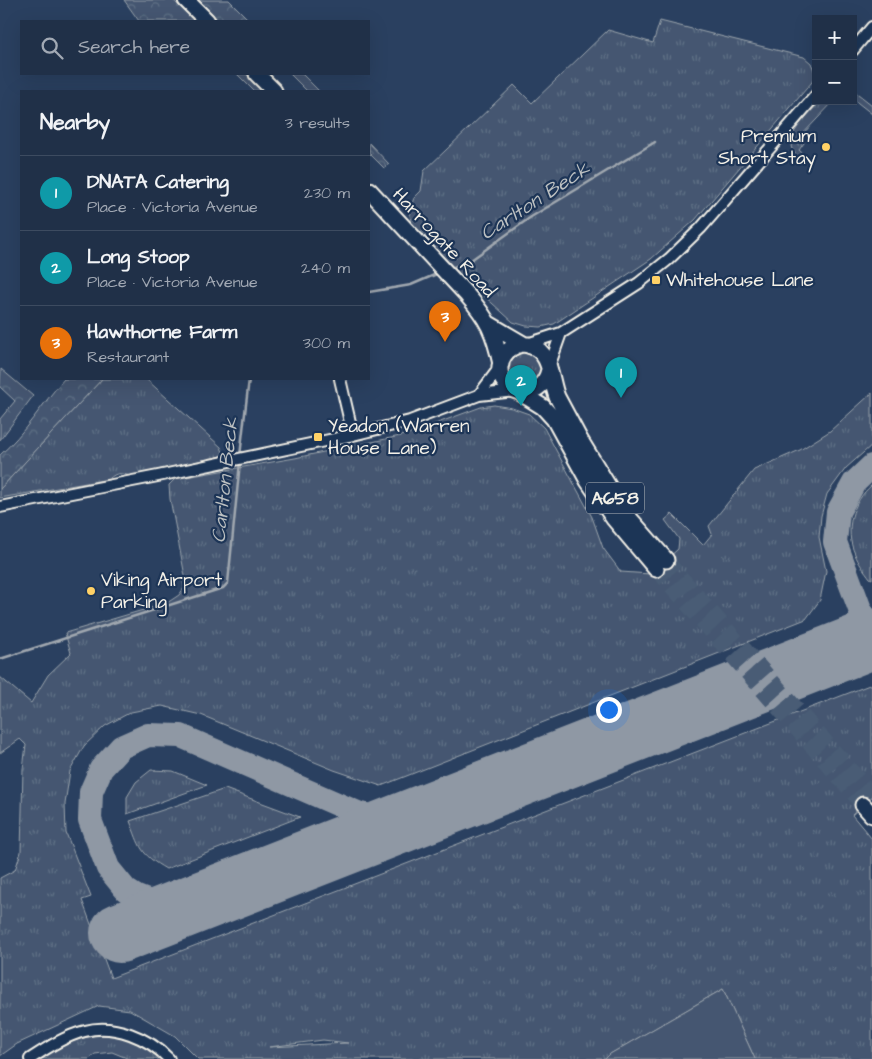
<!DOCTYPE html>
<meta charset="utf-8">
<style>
body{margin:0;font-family:"Architects Daughter",sans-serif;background:#2d3c52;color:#f1f3f6}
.controls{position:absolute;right:15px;top:15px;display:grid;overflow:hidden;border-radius:0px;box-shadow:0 5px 20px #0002}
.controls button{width:45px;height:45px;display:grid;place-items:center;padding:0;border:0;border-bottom:1px solid #3d4b60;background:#203048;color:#f1f3f6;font:25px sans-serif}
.you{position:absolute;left:608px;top:709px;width:18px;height:18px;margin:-12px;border:4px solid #fff;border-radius:50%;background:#1a73e8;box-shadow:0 0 0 8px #1a73e833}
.badge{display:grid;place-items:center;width:32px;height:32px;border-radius:50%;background:#95b2f1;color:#fff;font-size:16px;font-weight:700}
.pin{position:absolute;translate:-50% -41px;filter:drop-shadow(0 1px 2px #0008)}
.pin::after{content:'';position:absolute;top:26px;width:18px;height:15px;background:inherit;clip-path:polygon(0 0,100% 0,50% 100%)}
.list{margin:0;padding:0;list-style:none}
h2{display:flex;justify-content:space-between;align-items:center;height:65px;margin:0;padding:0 20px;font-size:21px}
h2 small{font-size:16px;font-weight:400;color:#a2a9b4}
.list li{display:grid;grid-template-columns:32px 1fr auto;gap:15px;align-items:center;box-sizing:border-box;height:75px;padding:0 20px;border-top:1px solid #3d4b60}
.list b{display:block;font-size:19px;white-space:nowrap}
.list p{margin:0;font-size:16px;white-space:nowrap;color:#a2a9b4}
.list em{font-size:16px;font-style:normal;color:#a2a9b4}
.icon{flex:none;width:28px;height:28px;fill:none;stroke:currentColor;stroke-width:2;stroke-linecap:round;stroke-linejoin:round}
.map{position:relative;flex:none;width:872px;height:1059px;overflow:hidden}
.search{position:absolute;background:#203048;box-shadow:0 5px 20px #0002;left:20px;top:20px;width:350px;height:55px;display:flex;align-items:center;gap:12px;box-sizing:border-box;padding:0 18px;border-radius:0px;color:#a2a9b4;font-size:19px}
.panel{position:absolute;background:#203048;box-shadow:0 5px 20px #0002;left:20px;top:90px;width:350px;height:290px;border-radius:0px}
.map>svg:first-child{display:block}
.grass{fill:url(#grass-tufts);stroke:#9ca4ac;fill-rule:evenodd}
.forest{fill:url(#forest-crowns);stroke:#9ca4ac}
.park{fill:#445771;stroke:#9ca4ac}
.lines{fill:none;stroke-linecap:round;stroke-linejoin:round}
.stream{stroke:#a1a8b0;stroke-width:2.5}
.taxiway{stroke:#8f98a4;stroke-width:24}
.runway{stroke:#8f98a4;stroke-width:60}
.highway-tunnel{stroke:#485b74;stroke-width:15;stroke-dasharray:15 8;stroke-linecap:butt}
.minor-casing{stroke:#f4f1e8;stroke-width:14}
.highway-casing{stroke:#f4f1e8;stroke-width:19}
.minor{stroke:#1d3557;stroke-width:10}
.highway{stroke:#1d3557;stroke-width:15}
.poi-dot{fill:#ffd166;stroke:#1d3557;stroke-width:2}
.labels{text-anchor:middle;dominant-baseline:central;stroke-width:4.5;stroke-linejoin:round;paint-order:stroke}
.shield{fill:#1d3557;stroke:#b4b9bc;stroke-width:1}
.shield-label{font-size:18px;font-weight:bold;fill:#f4f1e8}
.poi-label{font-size:19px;fill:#f4f1e8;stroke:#1d3557;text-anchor:start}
.street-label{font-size:19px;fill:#f4f1e8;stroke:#1d3557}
.water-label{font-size:20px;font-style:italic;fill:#bdc1c2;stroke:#1d3557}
</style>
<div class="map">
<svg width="872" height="1059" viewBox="0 0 872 1059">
<defs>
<pattern id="grass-tufts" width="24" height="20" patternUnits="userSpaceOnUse" patternTransform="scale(1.25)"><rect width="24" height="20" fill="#445771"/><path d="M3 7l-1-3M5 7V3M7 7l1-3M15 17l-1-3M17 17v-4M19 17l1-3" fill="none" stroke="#607085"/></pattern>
<pattern id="forest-crowns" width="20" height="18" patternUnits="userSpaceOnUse" patternTransform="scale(1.25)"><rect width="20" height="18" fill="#445771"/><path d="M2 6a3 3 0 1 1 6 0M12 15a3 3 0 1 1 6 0" fill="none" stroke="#607085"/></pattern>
</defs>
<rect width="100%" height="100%" fill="#2a4060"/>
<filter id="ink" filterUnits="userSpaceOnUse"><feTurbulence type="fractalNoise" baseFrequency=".02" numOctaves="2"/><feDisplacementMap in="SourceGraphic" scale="10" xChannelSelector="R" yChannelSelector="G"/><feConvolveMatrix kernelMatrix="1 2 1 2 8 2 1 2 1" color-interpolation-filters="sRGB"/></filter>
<g filter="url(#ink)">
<path class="grass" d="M660,21L804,57L811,63L816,75L812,82L695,220L651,259L554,324L541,327L526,326L513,322L462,276L412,225L409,211L414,198L421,191L424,171L514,85L532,103L608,30L653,43Z
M853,90L872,105V114L853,99Z
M821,101H834L799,138L804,143L799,150L811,161C805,159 797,157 793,151C783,136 811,112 821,101Z
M519,350C522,351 528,350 531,352C548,360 541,386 523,386C518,386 513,381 508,379L506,362Z
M102,379H146L221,447L223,452L221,456L130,476C121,473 116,472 109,479L0,498V489Z
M872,393V445L846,468L827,494L821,516L819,537L826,571L820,600L806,619L381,786L334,770L201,715L162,706L131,712L105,726L84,746L70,771L65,804L66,833L91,897L82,900L111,978L872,684V797L852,815L872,839V1059H755L723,989L610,1054L605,1059H198L175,1036L130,1010L99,1006L17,1044L0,1056V878L15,870L21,852L23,769L26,745L20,739L0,753V677L31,703L48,675L71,653L65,633L167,603L179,595L184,588L183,582L186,581L170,499L169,485L175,479L295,458L405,435L481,407L494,405L512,408L529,414L544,428L592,517L603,548L621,572L650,574L678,549L679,539L665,520L672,514L703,545L712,534L709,526L754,470L800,450L830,431ZM323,1040L348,1043L269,1047Z
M872,485V579L870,578C865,571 858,563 855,554C844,530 852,502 872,485Z
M151,770L173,771L207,785L127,814V797L136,782Z
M225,789L300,817L166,869C140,854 140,847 130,821Z
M100,1035C129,1036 139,1043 162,1059H129L112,1052L95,1054L89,1059H40C57,1046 79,1037 100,1035Z"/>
<path class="forest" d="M124,0H173L195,21H139Z
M199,0H229L250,21H219Z
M237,74H246L263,91H254Z
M290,74H302L319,91H307Z
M369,143L389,164L384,168L369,153Z
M1,369L33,396L0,440V419L15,401L0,387Z
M64,379H102L0,489V455C25,433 42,404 64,379Z"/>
<path class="park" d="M723,989L755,1059H605L610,1054Z"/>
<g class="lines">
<path class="stream" d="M449,269L471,260L531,217L655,142
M369,292L411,285L439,273
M240,456L249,379
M0,659L223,588L228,583L240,462"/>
<path class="taxiway" d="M861,612L835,542L838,512L854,483L872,466
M840,652C858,642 863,633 861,612L872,625
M205,900L177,906L163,905L150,902L137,897L126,890L108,868L90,820L91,792L101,769L121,747L148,735L181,736L360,814C386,820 410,817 436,810"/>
<path class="runway" d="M120,933L872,639"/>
<path class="highway-tunnel" d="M666,560L872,794
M656,569L863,805"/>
<defs>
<path id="minor" d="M853,50L872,27
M527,344L561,333L639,283L669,259L701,228L816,95
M549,367L561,333
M340,379L353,435
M479,395L500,367
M0,507L158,476L353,435L410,421L479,395L516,391
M30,1059C47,1048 65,1036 85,1031C114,1023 149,1038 169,1059"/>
<path id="highway" d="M186,0L207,21
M257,74L274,91
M369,190L467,295C488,319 494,332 501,364
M489,324L523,344
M549,370C541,404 498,396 500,366C501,359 506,351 512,348C519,344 524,343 531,346C551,352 550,379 557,397L580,440L624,512L666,560
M519,392L543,407L554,419L588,481L614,519L656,569
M863,805L872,815"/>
</defs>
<use href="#minor" class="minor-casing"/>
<use href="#highway" class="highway-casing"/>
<use href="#minor" class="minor"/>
<use href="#highway" class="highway"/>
</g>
</g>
<g class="poi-dot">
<circle cx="826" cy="147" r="5"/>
<rect x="651" y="275" width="10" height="10" rx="2.5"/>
<rect x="313" y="432" width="10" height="10" rx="2.5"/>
<circle cx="91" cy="591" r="5"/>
</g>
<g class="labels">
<rect class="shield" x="586" y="482.5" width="58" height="31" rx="4"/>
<g class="shield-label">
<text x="615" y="498">A658</text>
</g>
<g class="poi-label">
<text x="816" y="136" text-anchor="end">Premium<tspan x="816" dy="22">Short Stay</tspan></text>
<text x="666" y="280">Whitehouse Lane</text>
<text x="328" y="426">Yeadon (Warren<tspan x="328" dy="22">House Lane)</tspan></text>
<text x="101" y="580">Viking Airport<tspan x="101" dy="22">Parking</tspan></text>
</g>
<g class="street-label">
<text transform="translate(444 243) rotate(47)">Harrogate Road</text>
</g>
<g class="water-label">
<text transform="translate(535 201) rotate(-33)">Carlton Beck</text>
<text transform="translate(225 480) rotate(-84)">Carlton Beck</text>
</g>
</g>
</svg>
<div class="controls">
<button>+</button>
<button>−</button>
</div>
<div class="you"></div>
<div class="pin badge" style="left:621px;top:398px;background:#0f9aa8">1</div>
<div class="pin badge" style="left:521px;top:406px;background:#0f9aa8">2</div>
<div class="pin badge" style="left:445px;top:342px;background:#e8710a">3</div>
<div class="search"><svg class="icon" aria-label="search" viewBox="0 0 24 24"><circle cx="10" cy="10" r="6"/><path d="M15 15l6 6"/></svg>Search here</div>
<section class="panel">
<h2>Nearby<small>3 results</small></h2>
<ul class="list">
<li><span class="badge" style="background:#0f9aa8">1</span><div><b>DNATA Catering</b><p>Place · Victoria Avenue</p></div><em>230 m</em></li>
<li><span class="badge" style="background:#0f9aa8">2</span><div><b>Long Stoop</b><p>Place · Victoria Avenue</p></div><em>240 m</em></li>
<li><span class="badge" style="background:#e8710a">3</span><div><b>Hawthorne Farm</b><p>Restaurant</p></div><em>300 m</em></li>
</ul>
</section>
</div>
